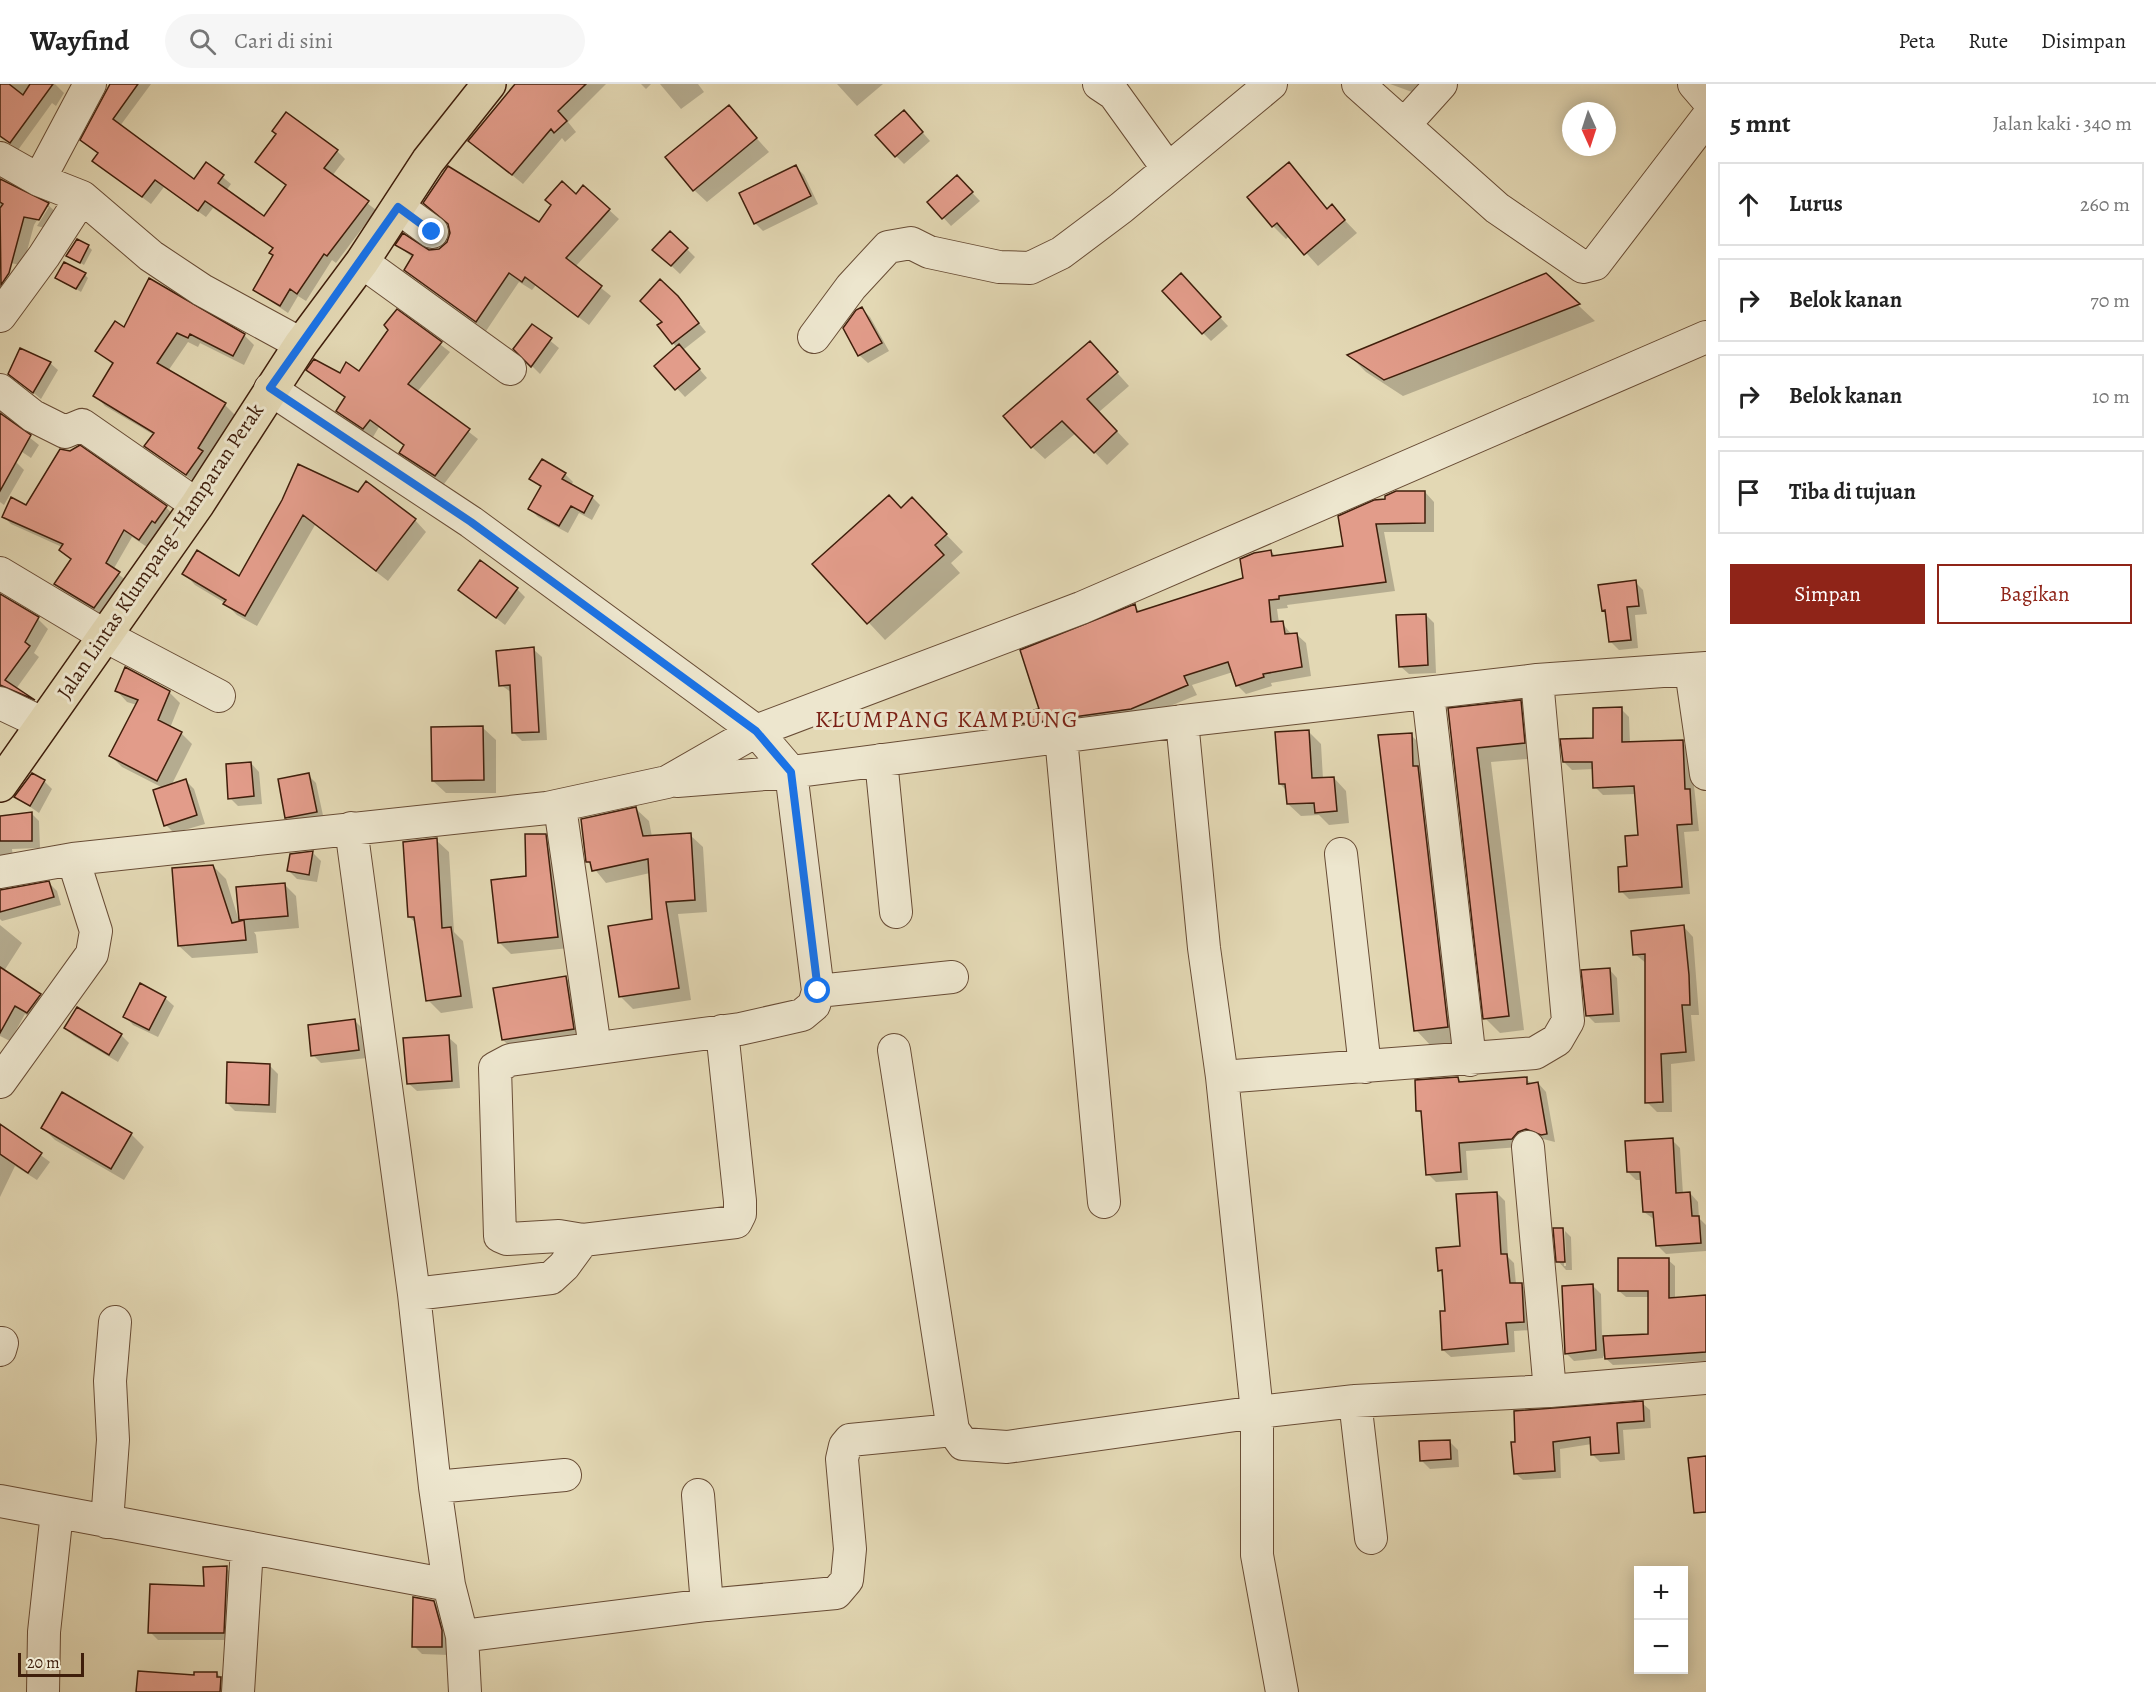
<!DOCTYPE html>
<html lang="id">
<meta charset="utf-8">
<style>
body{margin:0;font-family:Alegreya,serif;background:#f6f6f6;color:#222}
.controls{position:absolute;right:18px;bottom:18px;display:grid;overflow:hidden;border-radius:0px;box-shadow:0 3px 15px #0003}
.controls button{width:54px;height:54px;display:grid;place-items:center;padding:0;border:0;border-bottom:2px solid #e0e0e0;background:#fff;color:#222;font:30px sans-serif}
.compass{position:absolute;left:1562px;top:18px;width:54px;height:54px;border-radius:50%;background:#fff;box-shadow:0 3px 15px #0003;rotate:177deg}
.scale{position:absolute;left:18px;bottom:15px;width:66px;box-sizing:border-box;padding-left:6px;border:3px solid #3f1e0b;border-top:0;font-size:16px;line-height:21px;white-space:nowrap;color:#3f1e0b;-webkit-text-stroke:4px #ede6ce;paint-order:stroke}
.stop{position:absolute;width:18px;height:18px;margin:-14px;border:4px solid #1a73e8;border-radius:50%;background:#fff}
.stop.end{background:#1a73e8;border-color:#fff;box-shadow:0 2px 6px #0008}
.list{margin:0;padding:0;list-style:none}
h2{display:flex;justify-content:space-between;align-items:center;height:78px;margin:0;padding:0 24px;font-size:26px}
h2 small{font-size:20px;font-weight:400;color:#767676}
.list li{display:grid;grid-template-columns:39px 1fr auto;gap:18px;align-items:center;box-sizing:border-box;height:84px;margin:0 12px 12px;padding:0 12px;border:2px solid #e0e0e0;border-radius:0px}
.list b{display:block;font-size:22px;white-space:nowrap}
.list em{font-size:20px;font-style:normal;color:#767676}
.actions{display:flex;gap:12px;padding:18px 24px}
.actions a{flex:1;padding:14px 0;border:2px solid #8f2418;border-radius:0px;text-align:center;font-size:21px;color:#8f2418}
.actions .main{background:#8f2418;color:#fff}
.icon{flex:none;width:33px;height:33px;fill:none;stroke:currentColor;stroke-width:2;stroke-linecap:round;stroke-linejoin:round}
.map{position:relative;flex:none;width:1706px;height:1608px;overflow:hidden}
header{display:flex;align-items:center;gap:36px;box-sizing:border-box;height:84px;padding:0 30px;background:#fff;border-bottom:2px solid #e0e0e0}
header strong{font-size:28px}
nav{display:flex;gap:33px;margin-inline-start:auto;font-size:21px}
.search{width:420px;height:54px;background:#f6f6f6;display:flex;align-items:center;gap:15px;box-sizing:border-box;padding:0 21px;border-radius:33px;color:#767676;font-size:22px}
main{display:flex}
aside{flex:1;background:#fff}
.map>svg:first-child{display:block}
.shadow{fill:#0003}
.building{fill:#e29c8a;stroke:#3f1e0b;stroke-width:1.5}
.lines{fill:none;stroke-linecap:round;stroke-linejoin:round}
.minor-casing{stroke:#684c35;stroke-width:34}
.major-casing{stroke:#3f1e0b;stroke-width:36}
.minor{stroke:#ede6ce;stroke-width:32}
.major{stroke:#e3d8b4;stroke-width:33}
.route{stroke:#1a73e8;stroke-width:8}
.labels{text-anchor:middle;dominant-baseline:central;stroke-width:6;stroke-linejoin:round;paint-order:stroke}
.street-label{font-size:21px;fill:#3f1e0b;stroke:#ede6ce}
.quarter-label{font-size:24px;letter-spacing:1.5px;fill:#7a1f14;stroke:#ede6ce}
</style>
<header>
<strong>Wayfind</strong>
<div class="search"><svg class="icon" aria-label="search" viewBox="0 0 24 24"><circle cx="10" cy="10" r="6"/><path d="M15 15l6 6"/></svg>Cari di sini</div>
<nav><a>Peta</a><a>Rute</a><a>Disimpan</a></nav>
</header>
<main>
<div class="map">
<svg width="1706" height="1608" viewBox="0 0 1706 1608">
<rect width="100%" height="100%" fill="#e3d8b4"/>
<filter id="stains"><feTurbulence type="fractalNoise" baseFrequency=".00333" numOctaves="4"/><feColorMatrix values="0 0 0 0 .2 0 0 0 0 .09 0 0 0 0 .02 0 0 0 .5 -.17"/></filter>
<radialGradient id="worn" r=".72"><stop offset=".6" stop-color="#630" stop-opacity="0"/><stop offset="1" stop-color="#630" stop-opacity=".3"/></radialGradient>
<path class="shadow" d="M0,0H55L64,9L56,22L52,19L18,66L0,52Z
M111,0H151L120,42L194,97L207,80L231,100L226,107L264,134L287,102L257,78L337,67L345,75L332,92L376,126L336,179L332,176L306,217L298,212L288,229L254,206L274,172V165L213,124L206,133L164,103L151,120L94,77L99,70L82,56Z
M517,0H606L568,38L576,48L565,58L562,54L523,100L470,57Z
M641,0H651L646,5Z
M660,0H698L704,8L681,25Z
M837,0H883L857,22Z
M1390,0H1428L1423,12Z
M729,23L769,68L707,118L694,106Z
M912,36L930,57L904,80L896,72Z
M1289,80L1329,126L1332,123L1357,149L1318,182L1290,151L1286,155L1273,142L1249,113Z
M796,83L804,91L818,120L763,147L755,139Z
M0,95L29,113L48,121L58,130L49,145L37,142L49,123H45L34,141L23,182L0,176Z
M965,101L980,117L951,142L929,118Z
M576,112L609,126L619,135L575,183L611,212L589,241L536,201L532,206L519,198L486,247L406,186L413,174L397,161L429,167L439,166L540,140L553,121Z
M88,162L92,166L84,181L68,171Z
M687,165L695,173L680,190L663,174Z
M85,191L88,194L81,208L57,193Z
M1546,191L1595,237L1403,312L1366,288L1350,272Z
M1189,200L1228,242L1211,257L1203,249Z
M679,215L706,248L683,266L707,294L685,313L656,282L677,264L659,242Z
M862,225L870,233L889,267L868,279L859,271Z
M397,227L450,268L417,308L478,355L444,400L409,377L401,368L405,363L379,343L373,353L347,336L338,327L346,315L308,286L340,291L359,289L390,246Z
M532,242L559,264L540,290L515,265Z
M125,245L244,251L254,261L244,281L200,259L198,263L188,258L168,287L225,321L235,331L208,374L197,400L146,362L154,351L105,322L95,311L113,281L97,267Z
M1102,272L1129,302L1099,328L1129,360L1107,381L1076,349L1045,375L1032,363Z
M50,279L58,286L41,315L10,290Z
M0,330L39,361L31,374L0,353Z
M0,373L16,378L24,386L4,421L0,418Z
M565,390L573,398L571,401L592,413L600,421L592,436L579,429L568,449L538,433L530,425L541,404L531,395Z
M1425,408L1434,418V448H1384L1395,507L1287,521L1288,524L1277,525L1279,539H1282L1292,551L1296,550L1306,559L1311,592L1271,599L1272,602L1246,610L1237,601L1233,588L1192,601L1197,611L1141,634L1034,648L1025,639L1041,626L1134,522L1141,529L1245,495L1271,467L1276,473L1345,463L1340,433Z
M912,415L963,468L951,479L960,489L885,556L814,480L902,425Z
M283,417L415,436L426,448L388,497L315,441L257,542L237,531L225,519L195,501L184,489L239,495Z
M26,423H166L173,431L163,445L160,443L147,463L132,453L113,486L127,497L102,531L63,507L56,500L72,476L61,466L62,463L11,440L3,432Z
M1635,498L1643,506L1647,530L1635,531L1638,564L1619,566L1610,557L1607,530L1603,526Z
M517,505L525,513L505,541L460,506Z
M0,511L38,535L48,545L34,569L39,573L16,605L39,622L0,614Z
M1426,531L1434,539L1436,589L1409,590L1400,582Z
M533,565L542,573L547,656L522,657L514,649L512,609L501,601Z
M116,606L169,608L180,619L170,644L181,649L192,660L171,702L186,697L194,705L205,740L174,749L166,741L163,704L122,683L111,672L137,621L127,618Z
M1520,618L1535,633L1539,674L1491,678L1524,946L1500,949L1485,934L1449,626Z
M1621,625L1629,633L1630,659L1682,658L1690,666L1699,747L1684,748L1690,810L1629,815L1621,807L1639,752L1636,710L1603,711L1595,703L1594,685L1572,686L1564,678L1594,655Z
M483,644L496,656V709H446L433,697Z
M1308,647L1321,660L1323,695L1334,694L1346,707L1349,739L1329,741L1319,731L1301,732L1288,720L1287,707L1280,700Z
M1411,651L1427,667L1464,959L1432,963L1416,946Z
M251,679L259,688L262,720L238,722L230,714Z
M308,691L316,699L324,736L295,742L287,733Z
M44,697L52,705L39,729L16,713Z
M636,725L649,737L652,753L690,751L703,763L707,828L678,830L691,916L633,925L620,912L653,836L650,789L606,799L588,777Z
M31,729L39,737L40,764L12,765L13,774L0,776V733Z
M545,751L557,763L569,864L511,870L499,858Z
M436,756L449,768L454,848L463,857L473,924L441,929L428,916L417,840L409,833Z
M313,769L321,777L317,798L297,795L288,786Z
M213,782L226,795L239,837L238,804L284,800L296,812L299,844L254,848L256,851L258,869L192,874L179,862Z
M49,799L57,807L61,821L2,837L0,835V807Z
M0,841L22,859L4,887L49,921L37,938L25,930L10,957L0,952Z
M1683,842L1693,853L1699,931H1691L1695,977L1671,980L1672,1028H1657L1647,1018V880L1635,870Z
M1609,885L1617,894L1620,938L1595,939L1587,931Z
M566,894L579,907L586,957L516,968L503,956Z
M165,914L174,922L158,953L133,941L125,932Z
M82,927L121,951L129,959L118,978L74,952L66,944Z
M355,937L363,945L367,974L321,979L313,971Z
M448,953L457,961L460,1004L417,1007L408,999Z
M270,982L278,990L276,1029L235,1027L227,1019Z
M1458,994L1462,999L1526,995L1532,1000L1538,999L1546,1008L1555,1058L1535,1053L1520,1063L1466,1067L1468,1096L1436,1098L1428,1090L1423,1031L1418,1026Z
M0,1041L50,1078L37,1096L15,1082L0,1113Z
M43,1044L131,1050L144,1063L124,1096L55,1056Z
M1672,1056L1680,1064L1683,1110L1690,1109L1698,1118L1699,1134L1706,1141V1167L1666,1170L1658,1162L1655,1136L1644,1128L1642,1096H1636L1628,1088Z
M1497,1109L1505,1117L1508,1173L1514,1179L1516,1200H1521L1529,1208L1532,1246L1514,1247L1515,1268L1451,1273L1443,1266L1447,1228L1444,1190L1440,1186L1461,1163Z
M1555,1145L1563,1146L1564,1182H1566L1565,1147L1571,1153L1572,1186H1566L1558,1177Z
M1668,1176L1675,1182V1215L1706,1212V1277L1613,1281L1603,1272V1274L1574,1277L1566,1269L1593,1202L1601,1210L1602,1254L1650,1251L1649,1213H1626L1619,1207Z
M1642,1319L1650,1326L1651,1344L1623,1346L1625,1376L1600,1378L1592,1370V1360L1560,1365L1561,1394L1523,1396L1515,1389L1513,1360Z
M1449,1357L1458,1366L1459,1383L1430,1385L1421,1376Z
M226,1484L234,1492L231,1556H158L150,1548Z
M434,1518L442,1527L449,1571L422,1570L414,1562Z
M217,1589L225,1598V1608H138Z"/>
<path class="building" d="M0,0H9L23,11L30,0H53L10,59L0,52Z
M110,0H138L113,35L194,95L206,78L224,91L218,99L264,132L286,101L255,78L276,50L272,47L286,28L338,66L324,84L369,117L327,172L324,170L297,210L290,205L280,222L253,206L273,171L269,169L273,164L205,117L198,127L155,96L142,113L92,77L98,69L80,56Z
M515,0H586L558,27L567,37L554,49L551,45L512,91L468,57Z
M729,21L757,54L693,107L665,73Z
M904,26L923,48L895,73L875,51Z
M1289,78L1327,125L1332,120L1345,136L1304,171L1277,139L1272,143L1247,113Z
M796,81L811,112L754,140L739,109Z
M448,82L539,138L551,121L545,116L562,97L576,110L583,101L610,125L566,174L602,202L578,233L525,193L522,198L509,189L476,238L404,186L413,171L395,161L403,149L429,166L439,165L447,158L450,149L448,140L423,119Z
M957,91L973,108L942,135L927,118Z
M0,95L49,119L39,136L24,133L9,189L1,201L0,124L3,120L0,118Z
M670,147L688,164L671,182L652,166Z
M77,155L89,161L80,179L66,172Z
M64,178L86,189L76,205L55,194Z
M1181,189L1221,233L1202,250L1162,207Z
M1546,189L1580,220L1384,296L1347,271Z
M149,194L245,250L233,272L190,250L188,254L177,249L157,279L226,319L198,364L203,367L186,391L144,362L154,349L93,312L113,279L95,267L115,237L124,243Z
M660,195L678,212L699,239L672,260L657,241L662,238L640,217Z
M862,223L882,259L858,272L843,244L856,226Z
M397,225L442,258L408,300L470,345L435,392L399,369L404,361L370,336L363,345L336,327L345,313L306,286L314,275L340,289L346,278L359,287L388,246L384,241Z
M532,240L552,254L531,283L513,265Z
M1090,257L1118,288L1087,315L1117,347L1094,369L1062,337L1031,364L1003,332Z
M679,260L700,285L675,306L654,282Z
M20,264L51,278L33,309L8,290Z
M0,329L31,351L0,407Z
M80,361L167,422L155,439L152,437L139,456L124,446L106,479L120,488L94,524L54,500L71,475L59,466L63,460L2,433L11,413L26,421L60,365L70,367Z
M542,375L566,389L562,395L593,412L584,429L571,422L559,442L528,425L541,402L529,395Z
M298,380L358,408L366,397L416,435L376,487L303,431L245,532L223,520L226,516L182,490L197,466L239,492L282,416Z
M1396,407H1425V439L1376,440L1386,498L1279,512V515L1269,516L1271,538L1283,537L1285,550L1297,549L1302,583L1263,590L1264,593L1236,602L1228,578L1184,592L1188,601L1131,625L1023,640L1021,628L1039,625L1020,566L1135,520L1137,528L1243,494L1240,475L1254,469L1271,466L1272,472L1343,462L1338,432L1374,416L1385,415V412Z
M889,411L901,424L912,413L947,450L935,461L944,471L867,540L812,480Z
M480,476L518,504L496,534L458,506Z
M1636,496L1639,522L1627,523L1631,556L1609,558L1605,526L1602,527L1598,501Z
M0,510L39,533L25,558L30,562L5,596L35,616L0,601Z
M1426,530L1428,581L1399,583L1396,531Z
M534,563L539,648L512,649L510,601L499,602L496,567Z
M125,583L170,607L158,636L182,648L157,697L109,672L138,616L115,607Z
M1521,616L1525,659L1477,664L1509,932L1483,935L1448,624Z
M1622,623V658L1683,656L1685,705H1690L1692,740L1677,741L1682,803L1619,808L1618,783L1627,782L1625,752L1638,751L1634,702L1593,704L1592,678H1563L1560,655L1593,654V624Z
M483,642L484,696L432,697L431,643Z
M1309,646L1312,694L1334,693L1337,727L1315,729L1314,719L1287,720L1285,700H1279L1275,648Z
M1412,649L1413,682H1418L1448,943L1414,947L1378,651Z
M251,678L254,712L228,715L226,680Z
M32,689L45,696L30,722L14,713Z
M309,689L317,728L285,734L278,695Z
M186,695L197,731L164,742L153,706Z
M636,723L643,752L691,749L695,816L666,818L679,904L619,913L608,842L652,835L648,775L592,787L590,778H586L581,735Z
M32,728V757H0V732Z
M525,750H546L558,853L498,859L491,796L526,792Z
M437,754L442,844L451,843L461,912L426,917L414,833H408L403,758Z
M313,767L309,791L287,787L290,770Z
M213,781L232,839L244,836L246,856L178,862L172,784Z
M49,797L54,813L0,828V806Z
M285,799L288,832L239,836L236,803Z
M1684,841L1689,891L1690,921H1682L1686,968L1661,970L1663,1018L1645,1019V870L1633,871L1631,847Z
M0,883L41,910L27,929L15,922L0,949Z
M1610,884L1613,930L1586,932L1581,886Z
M566,892L574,945L502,956L493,904Z
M140,899L166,913L149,946L123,933Z
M77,923L122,950L109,971L64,944Z
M355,935L359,966L311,972L308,941Z
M449,951L452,997L407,1000L403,954Z
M227,978L270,980L269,1021L226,1019Z
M1458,993L1459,998L1527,993V1000L1538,998L1547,1050L1541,1051L1526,1045L1518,1048L1512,1055L1459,1059L1461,1088L1426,1091L1421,1027H1416L1415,996Z
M62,1008L132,1049L111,1085L41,1044Z
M0,1040L42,1069L28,1089L0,1070Z
M1673,1054L1676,1109L1690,1108L1692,1132H1699L1701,1159L1656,1162L1653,1128H1643L1640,1088H1627L1625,1057Z
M1497,1108L1501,1170H1507L1510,1199H1522L1524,1238L1506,1239L1508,1260L1442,1266L1440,1227H1445L1442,1186L1438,1187L1436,1164L1460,1162L1456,1110Z
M1553,1144H1563L1565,1178H1556Z
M1618,1174H1669V1214L1706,1211V1268L1605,1275L1603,1252L1648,1250V1207H1618Z
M1593,1200L1596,1266L1565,1270L1562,1202Z
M1643,1317L1644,1337L1617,1339L1619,1369L1591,1371L1590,1353L1553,1358L1555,1387L1514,1390L1511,1358H1515L1514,1327Z
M1450,1356L1451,1375L1420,1377L1419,1357Z
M1706,1372V1428L1694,1429L1688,1374Z
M227,1482L224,1549H148L150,1500L204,1502L203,1483Z
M413,1513L434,1517L442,1546V1563H412Z
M138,1587L194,1591V1588H217V1593H221L220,1608H136Z"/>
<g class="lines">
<defs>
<path id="minor" d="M1099,0L1114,10L1168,85
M1358,0L1497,124L1583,183L1595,180L1706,35
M1694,0L1706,14
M1404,41L1441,0
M0,74L39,96L82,113L151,172L202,206L301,260
M39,96L90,0
M398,123L432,148
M362,178L510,285
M0,232L44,172L82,113
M814,253L851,203L888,163L911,159L929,168L999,183L1030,184L1061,169L1121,124L1271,0
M270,305L471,438L756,647L791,688L818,907L814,921L802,931L740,945L510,976L495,984L500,1152L507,1155L559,1152L583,1156
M0,306L33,332L65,348L82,341L197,421
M0,489L107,553L219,612
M1691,586L1706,690
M1428,610L1470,976
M0,619L42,639
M1182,637L1204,864L1222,993L1257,1328V1471L1282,1608
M1061,653L1104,1118
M881,676L896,828
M677,697L791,688L1182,637L1537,596L1706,584
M560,723L595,964
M351,744L414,1210L435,1403L449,1501L462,1552L465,1608
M1341,770L1365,983
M0,788L73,775L547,724L667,698L756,647L1081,524L1706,253
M818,907L952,893
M894,966L953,1346L963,1360L1007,1363L1257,1328L1355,1317L1550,1307L1706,1294
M1222,993L1535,969L1557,956L1568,937L1537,596
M0,998L92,870L96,847L73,775
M1528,1063L1550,1307
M414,1210L551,1194L564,1182L583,1156L736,1138L740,1130V1117L722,947
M0,1266L2,1259
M1355,1317L1371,1454
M435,1403L565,1391
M698,1411L707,1521
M0,1417L449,1501
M107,1438L113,1356L110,1297L115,1238
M462,1552L707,1521L836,1509L847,1496L850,1465L842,1375L845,1362L850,1356L953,1346
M43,1608L44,1548L57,1428
M238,1608L247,1464"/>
<path id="major" d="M0,701L197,421L301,260L362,178L428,77L489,0"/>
</defs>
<use href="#minor" class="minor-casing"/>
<use href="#major" class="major-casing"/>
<use href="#minor" class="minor"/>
<use href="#major" class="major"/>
</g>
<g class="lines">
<path class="route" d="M432,148L398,123L270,304L471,438L756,647L791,688L818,907"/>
</g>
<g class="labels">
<g class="street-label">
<text transform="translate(160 467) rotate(-56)">Jalan Lintas Klumpang–Hamparan Perak</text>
</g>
<g class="quarter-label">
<text x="947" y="635">KLUMPANG KAMPUNG</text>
</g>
</g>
<rect width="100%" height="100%" filter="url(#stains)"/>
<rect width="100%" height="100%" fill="url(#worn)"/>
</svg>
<div class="controls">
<button>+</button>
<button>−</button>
</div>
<svg class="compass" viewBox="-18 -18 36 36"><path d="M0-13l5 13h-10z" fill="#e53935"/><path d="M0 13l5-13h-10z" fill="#767676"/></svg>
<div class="scale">20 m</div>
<div class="stop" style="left:818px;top:907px"></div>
<div class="stop end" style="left:432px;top:148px"></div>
</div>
<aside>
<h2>5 mnt<small>Jalan kaki · 340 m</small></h2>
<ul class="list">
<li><svg class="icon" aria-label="ahead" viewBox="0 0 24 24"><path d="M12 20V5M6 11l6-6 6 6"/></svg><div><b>Lurus</b></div><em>260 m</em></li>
<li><svg class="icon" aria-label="right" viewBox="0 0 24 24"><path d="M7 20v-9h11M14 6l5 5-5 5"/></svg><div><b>Belok kanan</b></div><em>70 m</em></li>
<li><svg class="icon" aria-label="right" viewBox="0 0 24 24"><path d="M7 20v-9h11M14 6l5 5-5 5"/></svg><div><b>Belok kanan</b></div><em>10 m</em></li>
<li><svg class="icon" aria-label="arrive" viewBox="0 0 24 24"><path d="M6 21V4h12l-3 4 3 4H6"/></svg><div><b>Tiba di tujuan</b></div></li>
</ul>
<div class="actions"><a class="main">Simpan</a><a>Bagikan</a></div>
</aside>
</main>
